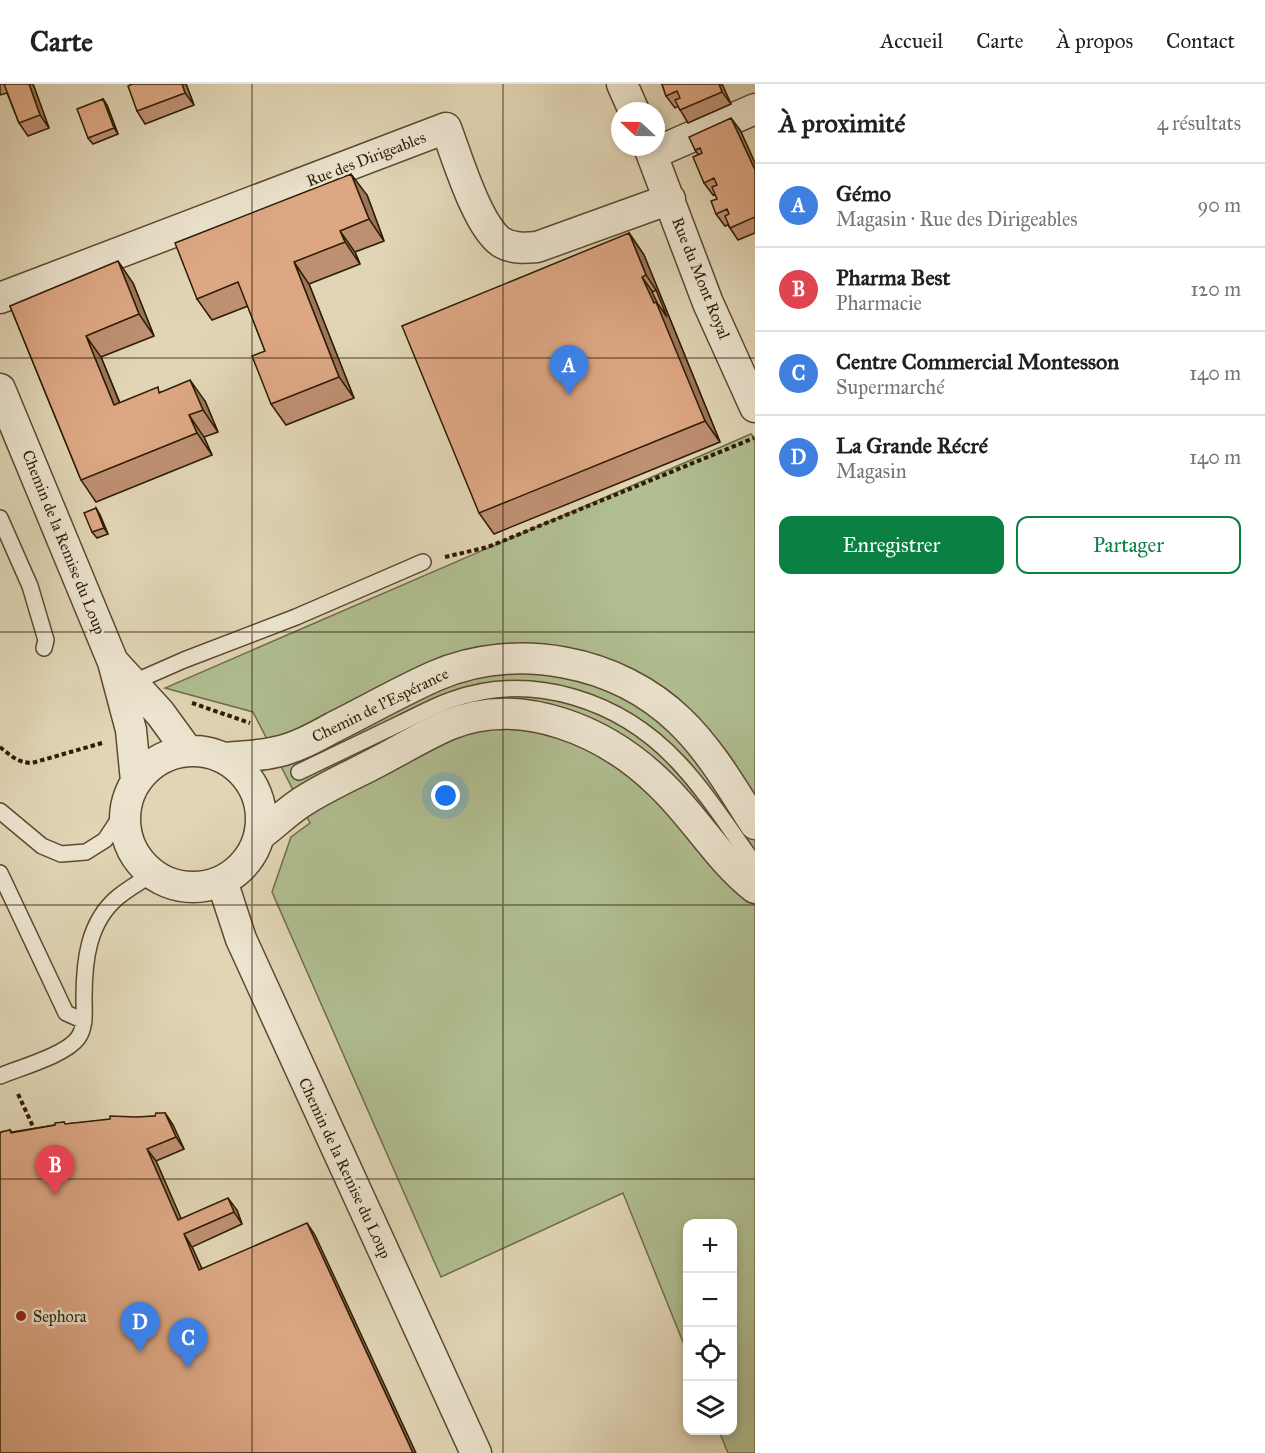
<!DOCTYPE html>
<html lang="fr">
<meta charset="utf-8">
<style>
body{margin:0;font-family:"IM FELL Great Primer",serif;background:#f6f6f6;color:#202124}
.controls{position:absolute;right:18px;bottom:18px;display:grid;overflow:hidden;border-radius:12px;box-shadow:0 3px 9px #0003}
.controls button{width:54px;height:54px;display:grid;place-items:center;padding:0;border:0;border-bottom:2px solid #e0e0e0;background:#fff;color:#202124;font:30px sans-serif}
.compass{position:absolute;left:611px;top:18px;width:54px;height:54px;border-radius:50%;background:#fff;box-shadow:0 3px 9px #0003;rotate:292deg}
.you{position:absolute;left:446px;top:712px;width:21px;height:21px;margin:-15px;border:4px solid #fff;border-radius:50%;background:#1a73e8;box-shadow:0 0 0 9px #1a73e833}
.badge{display:grid;place-items:center;width:39px;height:39px;border-radius:50%;background:#0b8043;color:#fff;font-size:20px;font-weight:700}
.pin{position:absolute;translate:-50% -50px;filter:drop-shadow(0 2px 3px #0008)}
.pin::after{content:'';position:absolute;top:32px;width:21px;height:18px;background:inherit;clip-path:polygon(0 0,100% 0,50% 100%)}
.list{margin:0;padding:0;list-style:none}
h2{display:flex;justify-content:space-between;align-items:center;height:78px;margin:0;padding:0 24px;font-size:26px}
h2 small{font-size:20px;font-weight:400;color:#757577}
.list li{display:grid;grid-template-columns:39px 1fr auto;gap:18px;align-items:center;box-sizing:border-box;height:84px;padding:0 24px;border-top:2px solid #e0e0e0}
.list b{display:block;font-size:22px;white-space:nowrap}
.list p{margin:0;font-size:20px;white-space:nowrap;color:#757577}
.list em{font-size:20px;font-style:normal;color:#757577}
.actions{display:flex;gap:12px;padding:18px 24px}
.actions a{flex:1;padding:14px 0;border:2px solid #0b8043;border-radius:12px;text-align:center;font-size:21px;color:#0b8043}
.actions .main{background:#0b8043;color:#fff}
.icon{flex:none;width:33px;height:33px;fill:none;stroke:currentColor;stroke-width:2;stroke-linecap:round;stroke-linejoin:round}
.map{position:relative;flex:none;width:755px;height:1369px;overflow:hidden}
header{display:flex;align-items:center;gap:36px;box-sizing:border-box;height:84px;padding:0 30px;background:#fff;border-bottom:2px solid #e0e0e0}
header strong{font-size:28px}
nav{display:flex;gap:33px;margin-inline-start:auto;font-size:21px}
main{display:flex}
aside{flex:1;background:#fff}
.map>svg:first-child{display:block}
.green{fill:#b0be90;stroke:#6f6d4a;stroke-width:1.5}
.lines{fill:none;stroke-linecap:round;stroke-linejoin:round}
.lane-casing{stroke:#5b4a30;stroke-width:18}
.street-casing{stroke:#5b4a30;stroke-width:33}
.path{stroke:#2e1c04;stroke-width:4;stroke-dasharray:4.5 3;stroke-linecap:butt}
.lane{stroke:#ece4cf;stroke-width:15}
.street{stroke:#ece4cf;stroke-width:30}
.wall{fill:#be9072;stroke:#2e1c04;stroke-width:1.5}
.shaded-wall{fill:#9b755c;stroke:#2e1c04;stroke-width:1.5}
.building{fill:#dda784;stroke:#2e1c04;stroke-width:1.5}
.grid{fill:none;stroke:#2e1c04;stroke-width:1.5;stroke-opacity:0.55}
.poi-dot{fill:#8f2418;stroke:#ece4cf;stroke-width:2}
.labels{text-anchor:middle;dominant-baseline:central;stroke-width:5;stroke-linejoin:round;paint-order:stroke}
.street-label{font-size:16px;fill:#2e1c04;stroke:#ece4cf}
.poi-label{font-size:16px;fill:#2e1c04;stroke:#ece4cf;text-anchor:start}
</style>
<header>
<strong>Carte</strong>
<nav><a>Accueil</a><a>Carte</a><a>À propos</a><a>Contact</a></nav>
</header>
<main>
<div class="map">
<svg width="755" height="1369" viewBox="0 0 755 1369">
<rect width="100%" height="100%" fill="#e1d5b5"/>
<filter id="stains"><feTurbulence type="fractalNoise" baseFrequency=".00333" numOctaves="4"/><feColorMatrix values="0 0 0 0 .2 0 0 0 0 .09 0 0 0 0 .02 0 0 0 .5 -.17"/></filter>
<radialGradient id="worn" r=".72"><stop offset=".6" stop-color="#630" stop-opacity="0"/><stop offset="1" stop-color="#630" stop-opacity=".3"/></radialGradient>
<path class="green" d="M751,350L755,354V1369H728L719,1347L732,1346V1140H688L687,1268L623,1109L441,1193L272,808L291,753L310,739L253,628L165,604Z"/>
<g class="lines">
<defs>
<path id="lane" d="M0,434L30,502L46,556L44,564
M134,598L184,576L296,533L423,478
M299,688C333,672 367,655 401,639C418,631 434,622 451,616C532,587 620,616 678,678C707,709 730,746 755,780
M0,727L42,762L61,770L86,768L105,756L125,726
M0,789L66,929L84,937
M0,992C19,984 66,971 78,954C86,943 84,927 84,914C84,877 88,838 118,813C129,804 141,797 153,790"/>
<path id="street" d="M622,0L634,27
M649,63L708,219L755,323
M652,70L755,25
M0,214L446,44C457,73 477,141 501,158C512,165 525,164 537,163L670,115
M0,305L113,578L131,646L136,697
M115,580L160,629L187,666
M125 735a68 68 0 1 1 136 0a68 68 0 1 1-136 0Z
M226,674C243,672 260,672 276,668C296,664 316,653 334,643C368,626 401,607 435,592C516,557 617,576 680,637C711,667 732,704 755,740
M260,751C273,741 286,729 299,720C324,703 353,691 379,677C402,665 425,651 448,641C522,610 607,648 660,700C694,732 718,775 755,804
M222,797L241,855L476,1369"/>
</defs>
<use href="#lane" class="lane-casing"/>
<use href="#street" class="street-casing"/>
<path class="path" d="M445,473L488,463L754,354
M192,619L250,639
M0,663C10,671 18,679 32,679L102,659
M18,1010L35,1047"/>
<use href="#lane" class="lane"/>
<use href="#street" class="street"/>
</g>
<path class="wall" d="M0,0H33L49,44L28,52L19,39L7,9L0,11Z
M132,0H186L194,21L145,40L137,27Z
M662,0H722L731,20L688,39L678,22L675,24L666,12Z
M103,15L107,21L118,50L93,60L88,54Z
M740,46L755,79V149L738,156L728,141L725,142L716,130L717,115L715,110L713,111L704,99L698,70L695,66Z
M367,111L384,157L355,168L360,180L309,200L354,314L286,341L271,320L265,267L248,222L212,236L197,215Z
M629,149L644,171L720,358L494,450L479,429Z
M133,199L154,252L101,273L120,319L161,308L205,317L218,348L204,353L212,371L96,418L81,396L10,222Z
M96,424L100,431L108,450L97,454L92,448Z
M165,1029L173,1041L184,1065L156,1077L181,1135L237,1126L242,1140L192,1163L202,1185L315,1151L0,1369L10,1046L12,1048L55,1041L64,1038L65,1040L155,1032Z"/>
<path class="shaded-wall" d="M29,0H33L49,44L40,31Z
M182,0H186L194,21L185,9Z
M719,0H722L731,20L722,8Z
M103,15L107,21L118,50L114,44Z
M731,34L740,46L755,79V86Z
M351,90L367,111L384,157L369,135Z
M340,147L355,168L360,180L345,158Z
M629,149L644,171L720,358L705,337L642,193L657,214L656,206L646,191Z
M118,177L133,199L154,252L139,230Z
M294,178L309,200L354,314L339,293Z
M86,252L101,273L129,342L114,321Z
M190,296L205,317L218,348L203,326Z
M189,331L204,353L212,371L197,349Z
M96,424L100,431L108,450L104,444Z
M165,1029L173,1041L184,1065L176,1053Z
M147,1065L156,1077L187,1148L178,1136Z
M228,1114L237,1126L242,1140L234,1128Z
M307,1139L315,1151L416,1369H413Z
M184,1150L192,1163L208,1198L199,1186Z"/>
<path class="building" d="M4,0H29L40,31L19,39Z
M132,0H182L185,9L137,27L128,2Z
M662,0H719L722,8L680,26L675,16L680,14L677,7L666,12Z
M103,15L114,44L88,54L77,25Z
M731,34L755,86V133L730,144L725,132L729,130L727,125L716,130L711,117L717,115L712,103L717,101L714,94L704,99L693,73L702,69L700,64L695,66L689,53Z
M351,90L369,135L340,147L345,158L294,178L339,293L271,320L252,272L265,267L238,198L197,215L175,159Z
M629,149L646,191L642,193L654,219L656,218L705,337L479,429L402,242Z
M118,177L139,230L86,252L114,321L158,303L159,309L190,296L203,326L189,331L197,349L81,396L10,222Z
M656,206L667,233L658,220L652,208Z
M96,424L104,444L92,448L84,429Z
M156,1029H165L176,1053L147,1065L178,1136L228,1114L234,1128L184,1150L199,1186L307,1139L413,1369H0V1050L1,1048L10,1046L11,1049L55,1041V1039L64,1038L65,1040L110,1035V1032L136,1033L155,1032Z"/>
<path class="grid" d="M252,0V1369M503,0V1369M0,274H755M0,548H755M0,821H755M0,1095H755"/>
<circle class="poi-dot" cx="21" cy="1232" r="6"/>
<g class="labels">
<g class="street-label">
<text transform="translate(366 75) rotate(-21)">Rue des Dirigeables</text>
<text transform="translate(701 194) rotate(68)">Rue du Mont Royal</text>
<text transform="translate(64 458) rotate(68)">Chemin de la Remise du Loup</text>
<text transform="translate(380 621) rotate(-26)">Chemin de l'Espérance</text>
<text transform="translate(345 1084) rotate(65)">Chemin de la Remise du Loup</text>
</g>
<g class="poi-label">
<text x="33" y="1232">Sephora</text>
</g>
</g>
<rect width="100%" height="100%" filter="url(#stains)"/>
<rect width="100%" height="100%" fill="url(#worn)"/>
</svg>
<div class="controls">
<button>+</button>
<button>−</button>
<button><svg class="icon" aria-label="locate" viewBox="0 0 24 24"><circle cx="12" cy="12" r="6"/><path d="M12 2v4M12 18v4M2 12h4M18 12h4"/></svg></button>
<button><svg class="icon" aria-label="layers" viewBox="0 0 24 24"><path d="M12 4l9 5-9 5-9-5zM3 14l9 5 9-5"/></svg></button>
</div>
<svg class="compass" viewBox="-18 -18 36 36"><path d="M0-13l5 13h-10z" fill="#e53935"/><path d="M0 13l5-13h-10z" fill="#757577"/></svg>
<div class="you"></div>
<div class="pin badge" style="left:569px;top:311px;background:#3f7fe0">A</div>
<div class="pin badge" style="left:55px;top:1111px;background:#e0444e">B</div>
<div class="pin badge" style="left:188px;top:1284px;background:#3f7fe0">C</div>
<div class="pin badge" style="left:140px;top:1268px;background:#3f7fe0">D</div>
</div>
<aside>
<h2>À proximité<small>4 résultats</small></h2>
<ul class="list">
<li><span class="badge" style="background:#3f7fe0">A</span><div><b>Gémo</b><p>Magasin · Rue des Dirigeables</p></div><em>90 m</em></li>
<li><span class="badge" style="background:#e0444e">B</span><div><b>Pharma Best</b><p>Pharmacie</p></div><em>120 m</em></li>
<li><span class="badge" style="background:#3f7fe0">C</span><div><b>Centre Commercial Montesson</b><p>Supermarché</p></div><em>140 m</em></li>
<li><span class="badge" style="background:#3f7fe0">D</span><div><b>La Grande Récré</b><p>Magasin</p></div><em>140 m</em></li>
</ul>
<div class="actions"><a class="main">Enregistrer</a><a>Partager</a></div>
</aside>
</main>
